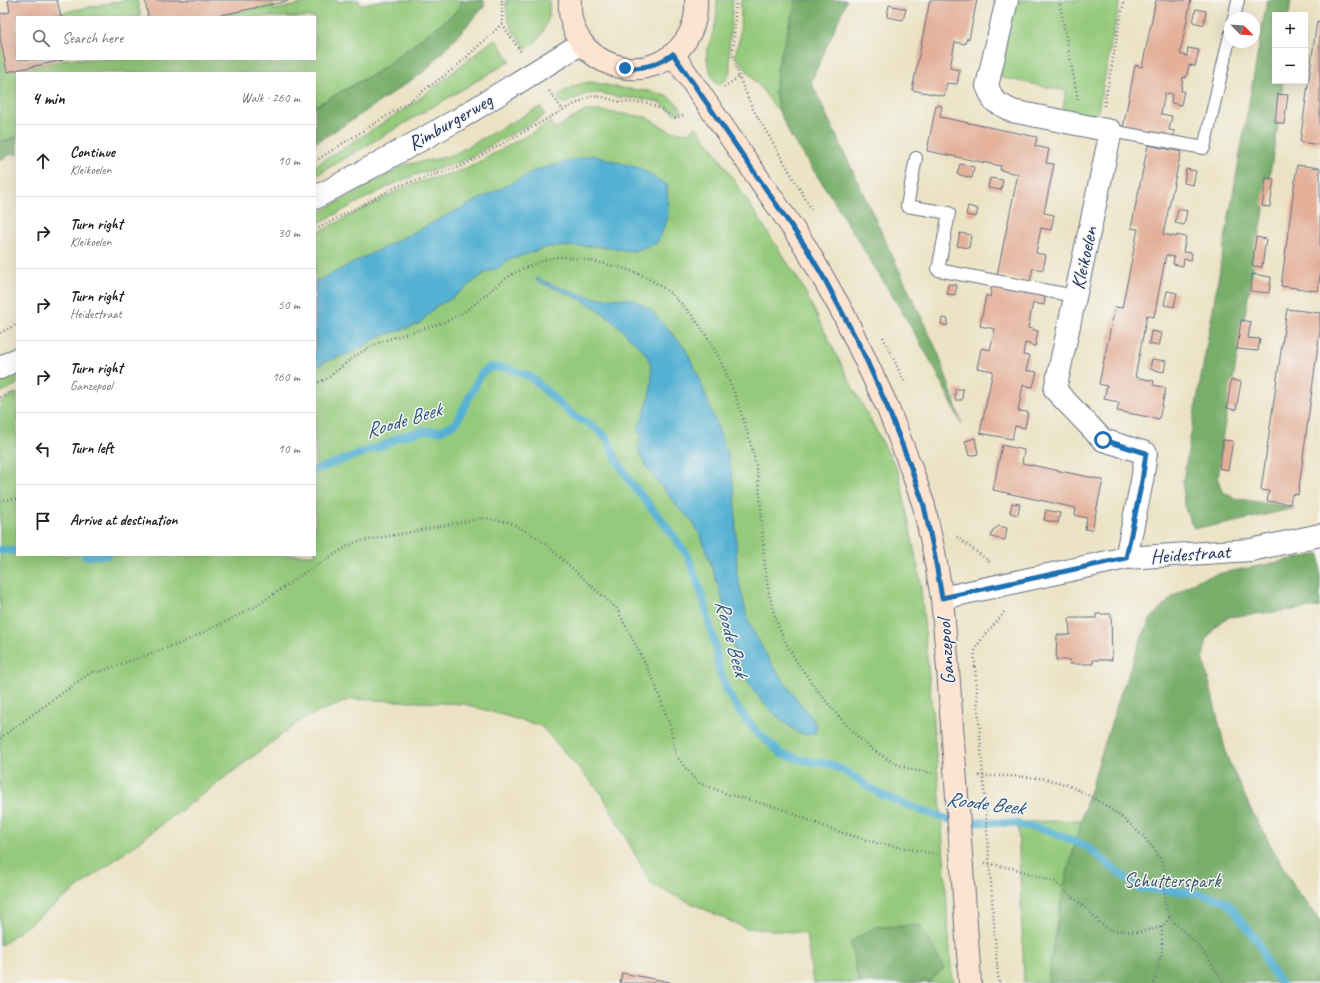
<!DOCTYPE html>
<meta charset="utf-8">
<style>
body{margin:0;font-family:Caveat,sans-serif;background:#f2f2f2;color:#202124}
.controls{position:absolute;right:12px;top:12px;display:grid;overflow:hidden;border-radius:0px;box-shadow:0 4px 16px #0002}
.controls button{width:36px;height:36px;display:grid;place-items:center;padding:0;border:0;border-bottom:1px solid #e0e0e0;background:#fff;color:#202124;font:20px sans-serif}
.compass{position:absolute;left:1224px;top:12px;width:36px;height:36px;border-radius:50%;background:#fff;box-shadow:0 4px 16px #0002;rotate:115deg}
.stop{position:absolute;width:12px;height:12px;margin:-9px;border:3px solid #1f6fb2;border-radius:50%;background:#fff}
.stop.end{background:#1f6fb2;border-color:#fff;box-shadow:0 1px 4px #0008}
.list{margin:0;padding:0;list-style:none}
h2{display:flex;justify-content:space-between;align-items:center;height:52px;margin:0;padding:0 16px;font-size:17px}
h2 small{font-size:13px;font-weight:400;color:#757577}
.list li{display:grid;grid-template-columns:26px 1fr auto;gap:12px;align-items:center;box-sizing:border-box;height:72px;padding:0 16px;border-top:1px solid #e0e0e0}
.list b{display:block;font-size:15px;white-space:nowrap}
.list p{margin:0;font-size:13px;white-space:nowrap;color:#757577}
.list em{font-size:13px;font-style:normal;color:#757577}
.icon{flex:none;width:22px;height:22px;fill:none;stroke:currentColor;stroke-width:2;stroke-linecap:round;stroke-linejoin:round}
.map{position:relative;flex:none;width:1320px;height:983px;overflow:hidden}
.search{position:absolute;background:#fff;box-shadow:0 4px 16px #0002;left:16px;top:16px;width:300px;height:44px;display:flex;align-items:center;gap:10px;box-sizing:border-box;padding:0 14px;border-radius:0px;color:#757577;font-size:15px}
.panel{position:absolute;background:#fff;box-shadow:0 4px 16px #0002;left:16px;top:72px;width:300px;height:484px;border-radius:0px}
.map>svg:first-child{display:block}
.green{fill:#95ca7b;stroke:#587c6c}
.forest{fill:#78ae6b;stroke:#4a6e64}
.water{fill:#55b1d3;stroke:#387098}
.lines{fill:none;stroke-linecap:round;stroke-linejoin:round}
.stream{stroke:#55b1d3;stroke-width:8}
.building{fill:#e4b09a}
.service-casing{stroke:#646e82;stroke-width:14}
.minor-casing{stroke:#646e82;stroke-width:24}
.tertiary-casing{stroke:#646e82;stroke-width:24}
.secondary-casing{stroke:#646e82;stroke-width:24}
.path{stroke:#646e82;stroke-width:2.5;stroke-dasharray:1 3;stroke-linecap:butt}
.service{stroke:#fff;stroke-width:12}
.minor{stroke:#fff;stroke-width:22}
.tertiary{stroke:#fff;stroke-width:22}
.secondary{stroke:#fde4d1;stroke-width:22}
.secondary-bridge-casing{stroke:#646e82;stroke-width:24;stroke-linecap:butt}
.path-bridge{stroke:#646e82;stroke-width:2.5;stroke-dasharray:1 3;stroke-linecap:butt}
.secondary-bridge{stroke:#fde4d1;stroke-width:22}
.route{stroke:#1f6fb2;stroke-width:5}
.labels{text-anchor:middle;dominant-baseline:central;stroke-width:3;stroke-linejoin:round;paint-order:stroke}
.street-label{font-size:20px;fill:#1b2f5e;stroke:#f6f6f2}
.park-label{font-size:20px;fill:#3a5665;stroke:#f6f6f2}
.water-label{font-size:21px;font-style:italic;fill:#2c5681;stroke:#f6f6f2}
</style>
<div class="map">
<svg width="1320" height="983" viewBox="0 0 1320 983">
<rect width="100%" height="100%" fill="#f6f6f2"/>
<filter id="ink" filterUnits="userSpaceOnUse"><feTurbulence type="fractalNoise" baseFrequency=".025" numOctaves="2"/><feDisplacementMap in="SourceGraphic" scale="8" xChannelSelector="R" yChannelSelector="G"/><feConvolveMatrix kernelMatrix="1 2 1 2 8 2 1 2 1" color-interpolation-filters="sRGB"/></filter>
<filter id="wash" filterUnits="userSpaceOnUse"><feTurbulence type="fractalNoise" baseFrequency=".012" numOctaves="4" result="noise"/><feDisplacementMap in="SourceGraphic" scale="16" xChannelSelector="R" yChannelSelector="G"/><feGaussianBlur stdDeviation="0.9" result="paint"/><feColorMatrix in="noise" values="0 0 0 0 0 0 0 0 0 0 0 0 0 0 0 0 0 1.4 0 .05"/><feComposite in="paint" operator="in"/></filter>
<g filter="url(#wash)">
<rect width="100%" height="100%" fill="#ece3c5"/>
<path class="green" d="M125,0H137L141,17H61L60,13Z
M320,0H338L339,2L347,0H359L360,5L382,0H462L454,14L377,72L315,106V73H17V137L0,142V37L8,72L66,59H315V17H212L273,4L274,10Z
M506,0H549C552,18 543,40 526,49C514,32 505,22 506,0Z
M717,0H733L729,48L730,71L727,79L718,85C715,83 714,79 712,75C701,53 710,46 715,25C717,17 717,8 717,0Z
M741,0H796L777,69L775,93L780,113L735,55L740,37Z
M1014,0H1120L1096,121L1062,114L1066,91L999,77Z
M493,40H495L497,41L510,60L509,62L315,176V166L414,103Z
M590,82C600,83 610,86 621,88C641,91 671,89 682,111L676,114L674,113L659,102L645,99L618,97L601,93L586,94L566,103L560,102L558,96C568,88 577,84 590,82Z
M540,107L545,113L544,116L461,162L415,175L393,184L315,225V215L401,167C418,160 437,161 454,154Z
M585,111H600L646,117L670,131L689,133L696,127L713,148L800,282L849,380L899,473L920,579L940,797L951,968L954,983H929L944,968L850,941L859,983H813L806,933L745,928L652,885L602,794L541,726L464,704L351,699L303,719L0,946V402L17,393V555H315V234L403,188L422,181L453,173L468,168L551,122L554,129Z
M17,374V384L0,393V383Z
M1082,820C1067,874 1054,927 1048,983H1024L1018,822Z"/>
<path class="forest" d="M462,0H484V7L425,71L360,115L315,143V106L377,72L454,14Z
M796,0H847L811,82L939,355L962,425L935,369L904,315L830,195L791,137L780,113L775,93L777,69Z
M1267,0H1291L1289,15H1275V81H1283L1278,124L1263,216L1223,434L1218,480L1222,491L1234,498L1295,508L1226,524L1194,528C1183,509 1183,500 1183,480Z
M17,137V156L15,152L0,160V142Z
M1320,554V607L1228,617L1217,625L1207,639L1203,657L1227,757L1252,812L1295,888L1320,920V983H1048L1051,959L1066,877L1087,800L1119,698L1141,639L1150,620L1171,598L1197,580L1222,573Z
M920,925L944,968L929,983H859L850,942L875,927Z"/>
<path class="water" d="M592,155L639,168L667,185L668,218L657,243L634,251L593,246L548,247L506,261L502,266L485,273L451,299L436,306L419,324L379,337L349,354L327,361L315,367V282L537,170Z
M537,278L556,286L594,298L632,299L650,309L685,348L698,375L727,453L731,471L735,496L737,574L749,624L771,663L799,702L812,718L817,727L815,733L808,735L799,733L790,727L765,705L754,691L746,678L734,649L721,594L701,536L692,521L678,507L649,471L640,455L638,446L642,437L637,431C645,415 656,381 650,363C648,354 638,345 631,339C622,330 613,320 602,312C582,298 558,290 536,281Z"/>
<g class="lines">
<path class="stream" d="M315,470L384,445L399,437L423,431H440L456,423L481,374L490,367L507,368L531,377L571,414L593,426L607,438L617,460L631,483L667,527L688,556L703,598L715,645L719,669L727,691L740,712L756,731L782,754L803,760L830,764L843,770L882,795L915,808L947,819L975,822L1012,823L1046,830L1086,846L1138,888L1197,893L1226,901L1259,943L1268,966L1281,983
M0,550L17,551
M85,555L90,556L108,555"/>
</g>
<g id="blocks">
<path class="building" d="M8,0H57L61,17H17V59L63,60L7,72L0,37V14L10,12Z
M145,0H288V1L212,17H148Z
M930,0H977L969,39L967,38L965,44L955,42L950,68L960,70L957,84L947,83L944,96L912,90Z
M1156,0H1191L1180,54L1187,56L1188,48L1199,50L1195,66L1189,65L1186,78L1183,77L1181,91H1184L1181,105L1171,103L1172,94L1165,93L1161,114L1172,116L1169,130L1175,131L1173,138L1123,128L1135,66L1136,65L1142,67Z
M889,5L906,9L903,20L887,17Z
M1196,9L1206,11L1204,25L1193,22Z
M1317,21L1320,22V145L1300,142Z
M1278,94L1288,95L1284,124L1275,122Z
M936,105L942,106L940,117L1037,137L1035,146L1049,149L1046,163L1054,164L1044,213L1054,215L1051,230L1041,228L1036,253L1046,255L1043,270L1033,268L1030,282L997,275L1018,174L1000,170L1001,166L927,151Z
M1148,145L1181,152L1163,234L1177,237V235L1186,237L1183,252L1192,253L1191,260L1184,259L1183,266L1173,264L1174,257L1166,255L1154,317L1147,315L1135,377L1154,381L1153,385L1166,388L1159,419L1117,411L1119,402L1104,399L1107,386L1099,384L1115,307L1122,308L1138,229L1131,228Z
M960,164L974,167L972,178L957,174Z
M1297,165L1320,168V274L1318,291L1281,286Z
M1186,169L1196,171L1193,185L1184,183Z
M990,178L1003,180L1001,190L988,188Z
M1266,178L1274,179L1270,207L1262,206Z
M968,206L978,209L976,217L966,215Z
M1178,209L1187,211L1184,225L1175,223Z
M960,233L971,235L969,248L957,246Z
M1256,237L1266,239L1262,267L1252,266Z
M1252,274L1271,277L1269,293L1250,291Z
M948,284L957,285L955,295L947,294Z
M992,286L1045,297L1044,305L1033,303L1028,328L1038,331L1035,346L1025,343L1023,355L1030,356L1026,370L1037,372L1033,387L1023,385L1018,411L1028,412L1025,428L1015,426L1012,439L980,433L993,371L977,368L981,349L982,348L990,350L995,329L980,326L986,295L990,297Z
M1167,291L1177,293L1174,307L1164,305Z
M1287,309L1320,313V330L1298,495L1292,494L1290,504L1267,501L1269,491L1261,490Z
M942,318L948,319L947,326L941,324Z
M1241,320L1251,322L1248,338L1260,339L1258,351L1237,349Z
M1151,331L1162,333L1159,346L1149,344Z
M1152,359L1166,361L1164,372L1150,369Z
M1231,380L1241,382L1236,410L1227,408Z
M955,389H963L962,400H955Z
M975,438L978,454L969,456L965,441Z
M1223,440L1233,441L1228,470L1219,468Z
M1002,445L1024,450L1022,463L1103,480L1092,530L1085,529L1087,518L1075,515L1076,508L993,490Z
M1012,503L1020,504L1018,515L1010,513Z
M1046,510L1060,513L1058,523L1044,520Z
M999,526L1007,528L1005,540L991,537L993,530Z
M1096,614H1111L1112,660H1093V664H1070V660H1056L1057,635H1070L1069,618H1096Z
M622,973L670,982V983H620Z"/>
</g>
</g>
<g filter="url(#ink)">
<use href="#blocks" fill-opacity="0" stroke="#646e82" stroke-width="1"/>
<g class="lines">
<defs>
<path id="service" d="M1234,18L1238,0
M1111,131L1204,148L1230,35
M916,158L907,206L949,213L938,270L1075,296"/>
<path id="minor" d="M1007,0L987,86L994,101L1012,111L1111,131L1055,390L1103,440L1146,453L1142,481L1126,558
M942,598L1126,558L1251,550L1320,535"/>
<path id="tertiary" d="M315,198L457,120L582,43
M0,368L17,359"/>
<path id="secondary" d="M570,0C565,65 649,94 686,40C694,28 697,15 696,0
M673,54L805,246L843,313L887,406L910,465L924,506L934,552L942,598L948,669
M969,967L970,983"/>
</defs>
<use href="#service" class="service-casing"/>
<use href="#minor" class="minor-casing"/>
<use href="#tertiary" class="tertiary-casing"/>
<use href="#secondary" class="secondary-casing"/>
<path class="path" d="M502,0V24L521,52
M736,0L733,55L739,77L753,109L812,210
M1059,0L1078,100
M724,87L739,77
M549,91L563,110
M1104,106L1124,0
M315,161L404,105L457,66L502,24
M315,230L398,186L462,166L563,110L591,96L603,97L620,102L647,103L659,108L675,118L680,117L685,114
M0,333L17,324
M883,337L904,381
M315,384C319,382 324,380 328,378C332,375 336,371 340,368C349,360 361,352 372,346C399,333 429,330 455,317C477,306 494,285 514,273C524,268 540,261 551,258C566,254 602,263 618,267C689,284 723,356 743,419C750,441 757,463 759,486C764,531 761,579 777,622C789,656 813,685 835,712C856,737 881,761 913,770C919,771 926,772 932,773
M0,397L12,391
M0,500L17,499
M957,537L991,563
M975,667C975,663 974,656 975,651C980,636 998,624 1005,610
M0,738L93,671L98,672L184,642L255,607L307,571L355,542L401,534L482,518L509,522L540,539L617,609L653,679L670,725L676,756L697,782L727,794L782,809L830,829L877,843L937,854
M979,776C1005,776 1036,775 1061,783C1093,793 1147,831 1162,862C1169,878 1160,899 1169,915C1174,925 1186,933 1194,941C1206,954 1215,969 1224,983
M985,863L1016,869L1055,882L1088,910L1101,924L1110,930L1140,932L1162,927
M997,965L999,983
M1154,983L1162,950V927L1170,917"/>
<use href="#service" class="service"/>
<use href="#minor" class="minor"/>
<use href="#tertiary" class="tertiary"/>
<use href="#secondary" class="secondary"/>
<defs>
<path id="secondary-bridge" d="M948,669L969,967"/>
</defs>
<use href="#secondary-bridge" class="secondary-bridge-casing"/>
<path class="path-bridge" d="M975,667L997,965"/>
<use href="#secondary-bridge" class="secondary-bridge"/>
</g>
</g>
<g class="lines" filter="url(#ink)">
<path class="route" d="M625,68C643,69 658,65 673,54L805,246L825,280L862,350L887,406L910,465L924,506L934,552L942,598L1126,558L1142,481L1146,453L1103,440"/>
</g>
<g class="labels">
<g class="street-label">
<text transform="translate(450 122) rotate(-30)">Rimburgerweg</text>
<text transform="translate(1084 258) rotate(-78)">Kleikoelen</text>
<text transform="translate(1190 554) rotate(-4)">Heidestraat</text>
<text transform="translate(946 652) rotate(-94)">Ganzepool</text>
</g>
<g class="park-label">
<text x="1172" y="880">Schutterspark</text>
</g>
<g class="water-label">
<text transform="translate(403 420) rotate(-17)">Roode Beek</text>
<text transform="translate(732 638) rotate(75)">Roode Beek</text>
<text transform="translate(985 803) rotate(7)">Roode Beek</text>
</g>
</g>
</svg>
<div class="controls">
<button>+</button>
<button>−</button>
</div>
<svg class="compass" viewBox="-18 -18 36 36"><path d="M0-13l5 13h-10z" fill="#e53935"/><path d="M0 13l5-13h-10z" fill="#757577"/></svg>
<div class="stop" style="left:1103px;top:440px"></div>
<div class="stop end" style="left:625px;top:68px"></div>
<div class="search"><svg class="icon" aria-label="search" viewBox="0 0 24 24"><circle cx="10" cy="10" r="6"/><path d="M15 15l6 6"/></svg>Search here</div>
<section class="panel">
<h2>4 min<small>Walk · 260 m</small></h2>
<ul class="list">
<li><svg class="icon" aria-label="ahead" viewBox="0 0 24 24"><path d="M12 20V5M6 11l6-6 6 6"/></svg><div><b>Continue</b><p>Kleikoelen</p></div><em>10 m</em></li>
<li><svg class="icon" aria-label="right" viewBox="0 0 24 24"><path d="M7 20v-9h11M14 6l5 5-5 5"/></svg><div><b>Turn right</b><p>Kleikoelen</p></div><em>30 m</em></li>
<li><svg class="icon" aria-label="right" viewBox="0 0 24 24"><path d="M7 20v-9h11M14 6l5 5-5 5"/></svg><div><b>Turn right</b><p>Heidestraat</p></div><em>50 m</em></li>
<li><svg class="icon" aria-label="right" viewBox="0 0 24 24"><path d="M7 20v-9h11M14 6l5 5-5 5"/></svg><div><b>Turn right</b><p>Ganzepool</p></div><em>160 m</em></li>
<li><svg class="icon" aria-label="left" viewBox="0 0 24 24"><path d="M17 20v-9H6M10 6l-5 5 5 5"/></svg><div><b>Turn left</b></div><em>10 m</em></li>
<li><svg class="icon" aria-label="arrive" viewBox="0 0 24 24"><path d="M6 21V4h12l-3 4 3 4H6"/></svg><div><b>Arrive at destination</b></div></li>
</ul>
</section>
</div>
